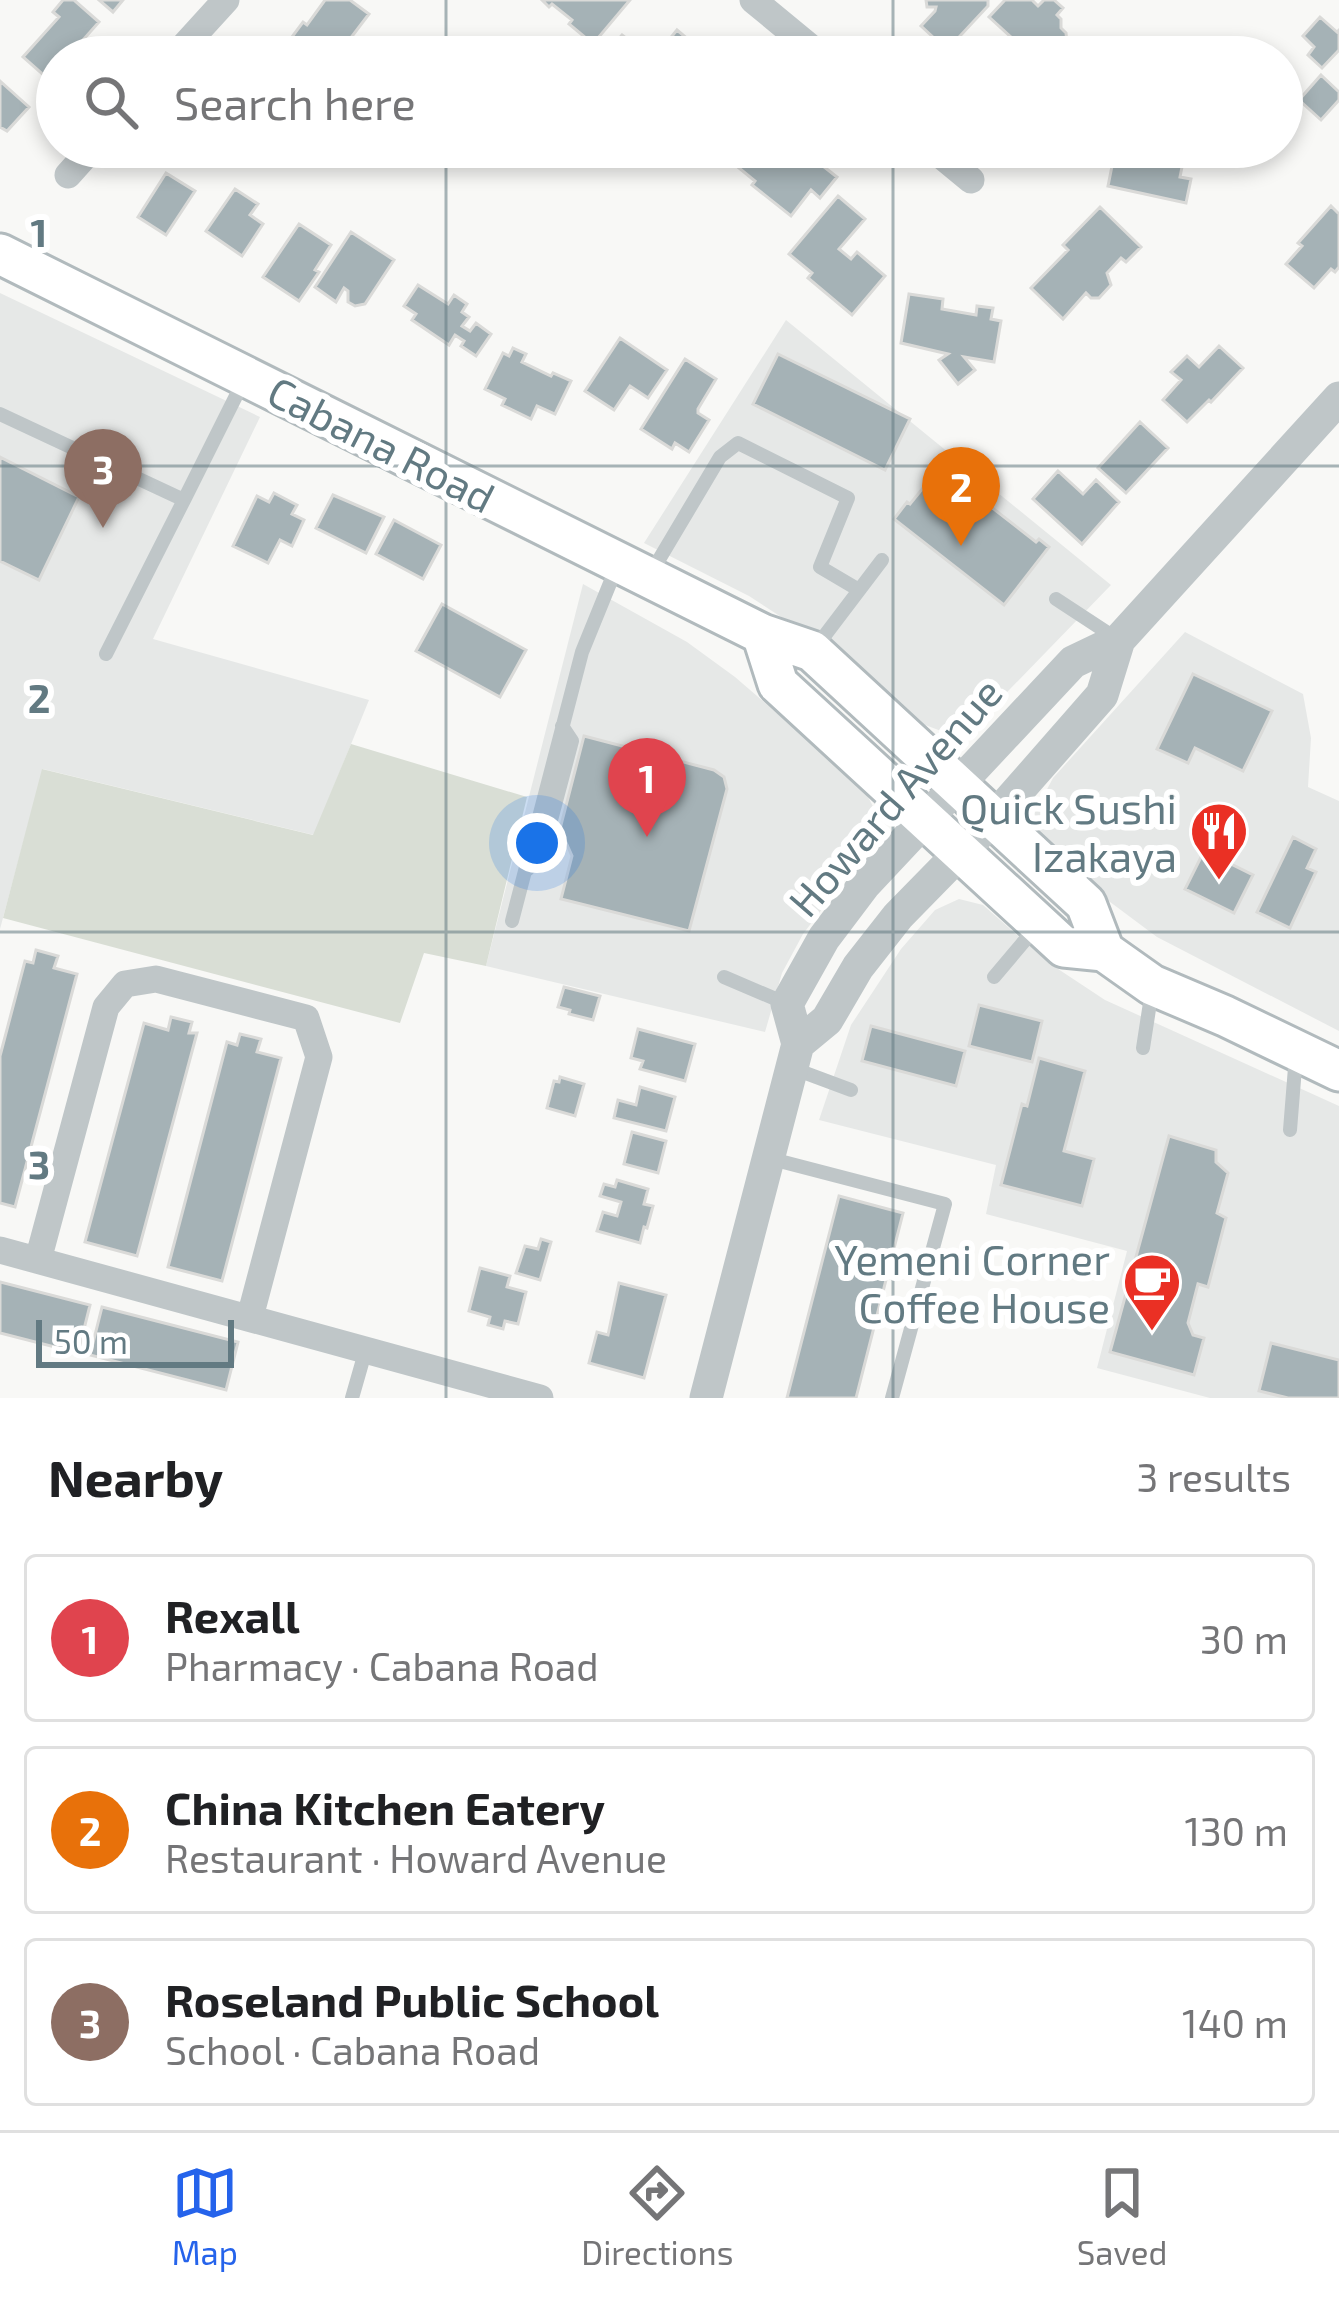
<!DOCTYPE html>
<meta charset="utf-8">
<style>
body{margin:0;font-family:"Exo 2",sans-serif;background:#f6f6f6;color:#202124}
.scale{position:absolute;left:36px;bottom:30px;width:198px;box-sizing:border-box;padding-left:12px;border:6px solid #627a82;border-top:0;font-size:33px;line-height:42px;white-space:nowrap;color:#627a82;-webkit-text-stroke:9px #fff;paint-order:stroke}
.you{position:absolute;left:537px;top:843px;width:42px;height:42px;margin:-30px;border:9px solid #fff;border-radius:50%;background:#1a73e8;box-shadow:0 0 0 18px #1a73e833}
.badge{display:grid;place-items:center;width:78px;height:78px;border-radius:50%;background:#2563eb;color:#fff;font-size:39px;font-weight:700}
.pin{position:absolute;translate:-50% -99px;filter:drop-shadow(0 3px 6px #0008)}
.pin::after{content:'';position:absolute;top:63px;width:42px;height:36px;background:inherit;clip-path:polygon(0 0,100% 0,50% 100%)}
.list{margin:0;padding:0;list-style:none}
h2{display:flex;justify-content:space-between;align-items:center;height:156px;margin:0;padding:0 48px;font-size:51px}
h2 small{font-size:39px;font-weight:400;color:#757577}
.list li{display:grid;grid-template-columns:78px 1fr auto;gap:36px;align-items:center;box-sizing:border-box;height:168px;margin:0 24px 24px;padding:0 24px;border:3px solid #e0e0e0;border-radius:12px}
.list b{display:block;font-size:45px;white-space:nowrap}
.list p{margin:0;font-size:39px;white-space:nowrap;color:#757577}
.list em{font-size:39px;font-style:normal;color:#757577}
.icon{flex:none;width:66px;height:66px;fill:none;stroke:currentColor;stroke-width:2;stroke-linecap:round;stroke-linejoin:round}
.map{position:relative;flex:none;width:1339px;height:1398px;overflow:hidden}
.search{position:absolute;background:#fff;box-shadow:0 6px 18px #0003;left:36px;right:36px;top:36px;height:132px;display:flex;align-items:center;gap:30px;box-sizing:border-box;padding:0 42px;border-radius:66px;color:#757577;font-size:45px}
.sheet{height:732px;background:#fff}
nav{display:flex;justify-content:space-around;align-items:center;box-sizing:border-box;height:168px;border-top:3px solid #e0e0e0;background:#fff;font-size:33px;color:#757577}
nav a{display:grid;justify-items:center;gap:6px}
nav .on{color:#2563eb}
.map>svg:first-child{display:block}
.built{fill:#e6e8e7}
.green{fill:#d9ded5}
.building{fill:#a5b2b6;stroke:#dadad8;stroke-width:3}
.lines{fill:none;stroke-linecap:round;stroke-linejoin:round}
.secondary-casing{stroke:#b1babd;stroke-width:45}
.service{stroke:#bfc6c8;stroke-width:14}
.minor{stroke:#bfc6c8;stroke-width:27}
.tertiary{stroke:#bfc6c8;stroke-width:33}
.secondary{stroke:#fff;stroke-width:39}
.grid{fill:none;stroke:#627a82;stroke-width:3;stroke-opacity:0.55}
.labels{text-anchor:middle;dominant-baseline:central;stroke-width:12;stroke-linejoin:round;paint-order:stroke}
.street-label{font-size:42px;fill:#627a82;stroke:#fff}
.poi-label{font-size:42px;fill:#627a82;stroke:#fff;text-anchor:end}
.grid-label{font-size:39px;text-anchor:middle;font-weight:bold;fill:#627a82;stroke:#fff;stroke-width:12;stroke-linejoin:round;paint-order:stroke}
</style>
<div class="map">
<svg width="1339" height="1398" viewBox="0 0 1339 1398">
<rect width="100%" height="100%" fill="#f8f8f6"/>
<path class="built" d="M0,293L260,417L153,639L369,700L314,835L43,769L0,929Z
M786,320L1111,585L981,719L949,734L920,723L838,654L749,596L644,543Z
M583,584L687,642L735,677L846,773L867,795L877,814L876,831L871,845L803,934L782,973L765,1032L486,966Z
M1185,632L1303,694L1311,738L1308,787L1339,801V1031L1157,937L1094,890L1043,840L1034,814L1053,778Z
M959,899L983,905L1049,963L1105,1000L1339,1106V1398H1210L1097,1368L1127,1251L986,1214L996,1165L819,1120L851,1025L901,949L935,910Z"/>
<path class="green" d="M351,744L527,797L486,966L424,953L400,1023L3,918L42,769L313,835Z"/>
<path class="building" d="M63,0H74L99,22L68,57H57V69L48,79L23,57L59,17L53,12Z
M99,0H123L113,12Z
M325,0H350L369,14L340,52L346,57H293L283,49L303,22L307,25Z
M542,0H630L593,44L569,24L572,20L552,4L549,7Z
M926,0H988V6L947,50L921,26L935,11L936,7H927Z
M1005,0H1032L1038,6L1044,0H1054L1063,8L1057,15L1061,19V28L1066,33L1067,42L1064,46L1075,57H1023L1009,44L1013,39L989,17Z
M1320,17L1337,32L1339,30V50L1322,68L1308,55L1314,47L1303,36Z
M677,30L702,51L696,57H655Z
M622,35L640,49L646,50L650,57H603Z
M1321,75L1339,92V100L1321,120L1299,100Z
M0,81L29,107L7,131L0,127Z
M690,147H735L725,159L712,148L703,158Z
M760,147H806L817,156L814,159L837,177L820,198L811,190L791,216L752,185L755,181L739,168L753,150L756,152Z
M1121,147H1186L1180,177L1191,179L1186,203L1108,186L1113,161L1118,163Z
M166,173L195,191L166,235L138,217Z
M235,189L258,204L250,215L263,224L242,256L206,231Z
M838,196L865,219L839,249L851,259L857,252L885,276L852,315L808,278L812,273L789,254Z
M1331,206L1339,214V267L1335,272L1331,269L1314,288L1286,264L1302,246L1298,243Z
M1100,207L1141,247L1126,262L1121,258L1107,273L1111,285L1099,298H1091L1086,293L1063,319L1031,288L1068,250L1063,245Z
M299,224L331,245L315,270L319,272L299,301L263,277Z
M351,232L394,260L365,304L355,306L348,302V291L344,288L336,302L315,287Z
M418,285L448,304L454,295L467,304L462,312L469,317L462,326L470,331L476,323L491,334L476,356L461,346L464,341L455,335L449,345L412,320L416,314L404,306Z
M909,294L943,299L942,309L976,315L977,306L993,308L991,319L1001,321L994,362L964,357L975,370L958,384L939,360L948,354L901,343Z
M620,338L667,370L648,398L630,386L614,410L585,391Z
M1219,346L1243,368L1211,402L1209,400L1187,422L1163,400L1181,380L1171,372L1187,356L1199,367Z
M513,348L526,354L522,362L551,376L553,373L571,381L555,414L537,406L531,419L502,405L505,399L485,389L503,353L509,356Z
M778,354L910,419L885,470L753,404Z
M685,359L716,379L698,409V413L709,420L689,452L675,443L672,449L641,429Z
M1140,422L1168,448L1126,493L1098,468Z
M0,457L79,497L39,580L0,561Z
M940,467L1036,542L1039,539L1049,547L1004,605L894,519L907,502L910,504Z
M1058,471L1083,494L1096,480L1119,502L1082,544L1033,499Z
M274,493L297,505L292,514L304,520L292,546L280,540L268,563L233,546L257,496L269,502Z
M333,495L384,517L366,553L316,528Z
M394,520L441,545L423,579L376,554Z
M442,604L526,650L500,697L416,651Z
M1193,674L1272,711L1243,771L1195,748L1188,763L1157,749Z
M584,736L714,770L724,777L727,789L689,931L561,899L572,856L560,829Z
M1293,837L1316,849L1307,868L1316,872L1290,928L1257,912Z
M1210,839L1222,846L1217,857L1253,875L1234,913L1185,889Z
M36,950L58,956L54,968L77,974L15,1207L0,1203V1056L25,961L33,963Z
M564,987L600,996L593,1020L569,1014L570,1010L558,1007Z
M979,1005L1042,1021L1032,1062L969,1046Z
M171,1017L192,1022L189,1033H197L137,1256L85,1242L144,1023L168,1030Z
M871,1026L965,1051L956,1086L862,1061Z
M638,1029L695,1044L685,1081L640,1069L643,1061L631,1058Z
M240,1034L261,1039L257,1052L281,1058L222,1281L168,1267L227,1042L237,1045Z
M1039,1058L1085,1071L1064,1151L1094,1159L1082,1206L1001,1185L1022,1104L1027,1106Z
M560,1077L584,1084L575,1116L547,1108L554,1081L559,1082Z
M640,1087L675,1097L666,1131L614,1118L618,1100L636,1105Z
M632,1132L666,1141L658,1173L624,1164Z
M1169,1136L1216,1150V1162L1228,1173L1217,1213L1226,1218L1208,1287L1198,1284L1188,1323L1193,1335L1204,1338L1194,1375L1110,1352Z
M617,1180L648,1189L644,1204L653,1206L647,1228L644,1227L640,1243L597,1231L603,1212L617,1216L621,1202L600,1196L604,1184L615,1187Z
M839,1196L903,1213L856,1398H787Z
M541,1239L551,1242L540,1280L516,1273L525,1246L538,1249Z
M480,1268L510,1276L507,1287L526,1292L518,1324L505,1321L503,1329L488,1325L490,1317L469,1311Z
M0,1282L90,1305L78,1353L0,1333Z
M619,1283L666,1295L644,1378L589,1363L597,1332L608,1335Z
M102,1307L238,1342L226,1390L90,1355Z
M1271,1343L1339,1360V1398H1288L1259,1391Z"/>
<g class="lines">
<defs>
<path id="secondary" d="M0,254L762,634L812,651L1086,904L1104,951
M762,634L778,684L1064,947L1104,951L1152,985L1225,1016L1339,1071"/>
</defs>
<use href="#secondary" class="secondary-casing"/>
<path class="service" d="M0,414L184,500L244,380
M651,573L720,457L738,443L848,498L820,567L859,590
M1056,599L1114,637
M816,647L882,560
M106,654L184,500
M527,870L542,854L572,741L562,726
M512,921L582,652L617,566
M724,977L785,1003
M994,977L1037,926
M1143,1048L1152,990
M792,1068L851,1090
M1290,1130L1296,1055
M768,1158L945,1204L892,1398
M352,1398L366,1349"/>
<path class="minor" d="M753,0L822,57
M174,57L226,0
M931,147L971,180
M68,175L93,147
M0,1250L540,1398
M38,1260L106,1007L125,984L156,979L306,1018L319,1057L250,1317"/>
<path class="tertiary" d="M798,1044L827,1020L858,967L898,916L995,817L1102,695L1119,640
M706,1398L798,1044L787,1004L824,938L864,885L1073,662L1119,640L1339,398"/>
<use href="#secondary" class="secondary"/>
</g>
<path class="grid" d="M446,0V57M893,0V57M446,147V1398M893,147V1398M0,466H1339M0,932H1339"/>
<defs>
<symbol id="restaurant-pin" viewBox="-11 -11 22 30"><path d="M0 17L-7.5 6A9.5 9.5 0 1 1 7.5 6Z" fill="#ea3024" stroke="#fff"/><path d="M-5-6h1v4h1v-4h1v4h1v-4h1v5L-1.5 .5V6h-2V.5L-5-1ZM5-6V6H3V1.5H1.5Q1.5-4 5-6Z" fill="#fff"/></symbol>
<symbol id="cafe-pin" viewBox="-11 -11 22 30"><path d="M0 17L-7.5 6A9.5 9.5 0 1 1 7.5 6Z" fill="#ea3024" stroke="#fff"/><path d="M-5.5-4.5H6V0H3Q3 3.5 0 3.5H-2.5Q-5.5 3.5-5.5 0ZM3-3.2v2h1.7v-2ZM-6 4.5H4V6H-6Z" fill="#fff"/></symbol>
</defs>
<g fill-rule="evenodd">
<use href="#restaurant-pin" x="1186" y="798" width="66" height="90"/>
<use href="#cafe-pin" x="1119" y="1249" width="66" height="90"/>
</g>
<g class="labels">
<g class="street-label">
<text transform="translate(382 443) rotate(27)">Cabana Road</text>
<text transform="translate(894 796) rotate(-49)">Howard Avenue</text>
</g>
<g class="poi-label">
<text x="1177" y="807">Quick Sushi<tspan x="1177" dy="48">Izakaya</tspan></text>
<text x="1110" y="1258">Yemeni Corner<tspan x="1110" dy="48">Coffee House</tspan></text>
</g>
</g>
<g class="grid-label">
<text x="39" y="247">1</text>
<text x="39" y="713">2</text>
<text x="39" y="1179">3</text>
</g>
</svg>
<div class="scale">50 m</div>
<div class="you"></div>
<div class="pin badge" style="left:647px;top:837px;background:#e0444e">1</div>
<div class="pin badge" style="left:961px;top:546px;background:#e8710a">2</div>
<div class="pin badge" style="left:103px;top:528px;background:#8d6e63">3</div>
<div class="search"><svg class="icon" aria-label="search" viewBox="0 0 24 24"><circle cx="10" cy="10" r="6"/><path d="M15 15l6 6"/></svg>Search here</div>
</div>
<section class="sheet">
<h2>Nearby<small>3 results</small></h2>
<ul class="list">
<li><span class="badge" style="background:#e0444e">1</span><div><b>Rexall</b><p>Pharmacy · Cabana Road</p></div><em>30 m</em></li>
<li><span class="badge" style="background:#e8710a">2</span><div><b>China Kitchen Eatery</b><p>Restaurant · Howard Avenue</p></div><em>130 m</em></li>
<li><span class="badge" style="background:#8d6e63">3</span><div><b>Roseland Public School</b><p>School · Cabana Road</p></div><em>140 m</em></li>
</ul>
</section>
<nav>
<a class="on"><svg class="icon" aria-label="map" viewBox="0 0 24 24"><path d="M3 6l6-2 6 2 6-2v14l-6 2-6-2-6 2zM9 4v14M15 6v14"/></svg>Map</a>
<a><svg class="icon" aria-label="directions" viewBox="0 0 24 24"><path d="M12 3l9 9-9 9-9-9zM9 14v-3h6M13 9l2 2-2 2"/></svg>Directions</a>
<a><svg class="icon" aria-label="saved" viewBox="0 0 24 24"><path d="M7 4h10v16l-5-4-5 4z"/></svg>Saved</a>
</nav>
